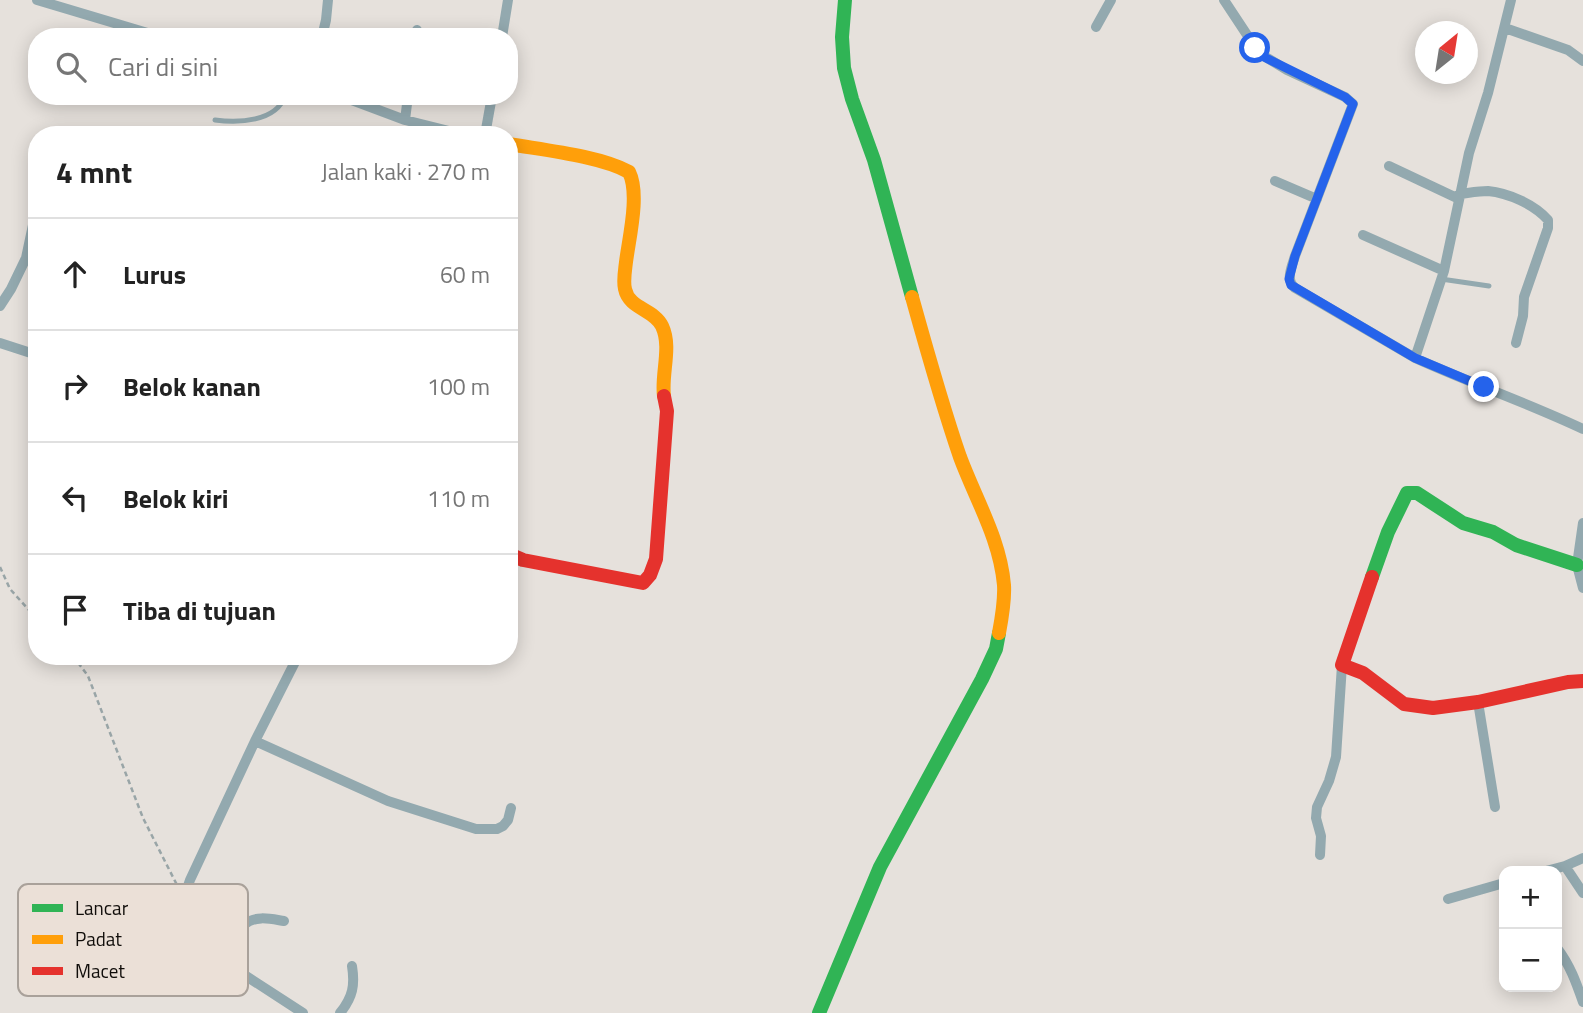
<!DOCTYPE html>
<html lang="id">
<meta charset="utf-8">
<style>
body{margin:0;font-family:"Titillium Web",sans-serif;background:#f6f6f6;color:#222}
.controls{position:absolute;right:21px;bottom:21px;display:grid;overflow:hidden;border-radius:14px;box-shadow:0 4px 18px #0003}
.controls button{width:63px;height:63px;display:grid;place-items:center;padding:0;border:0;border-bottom:2px solid #e0e0e0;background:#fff;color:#222;font:35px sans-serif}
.compass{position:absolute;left:1415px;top:21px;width:63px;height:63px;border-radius:50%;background:#fff;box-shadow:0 4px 18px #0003;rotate:30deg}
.stop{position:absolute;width:21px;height:21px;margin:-16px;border:5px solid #2563eb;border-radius:50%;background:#fff}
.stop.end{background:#2563eb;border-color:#fff;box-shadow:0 2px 7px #0008}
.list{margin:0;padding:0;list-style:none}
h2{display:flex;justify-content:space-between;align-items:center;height:91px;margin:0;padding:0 28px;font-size:30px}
h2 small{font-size:23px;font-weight:400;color:#767676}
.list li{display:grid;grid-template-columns:46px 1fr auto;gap:21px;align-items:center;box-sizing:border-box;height:112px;padding:0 28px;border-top:2px solid #e0e0e0}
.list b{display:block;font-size:26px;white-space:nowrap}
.list em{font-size:23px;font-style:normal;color:#767676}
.icon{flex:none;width:38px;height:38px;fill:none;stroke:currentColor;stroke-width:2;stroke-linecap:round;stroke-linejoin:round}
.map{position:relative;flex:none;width:1583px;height:1013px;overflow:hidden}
.search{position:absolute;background:#fff;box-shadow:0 4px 18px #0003;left:28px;top:28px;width:490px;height:77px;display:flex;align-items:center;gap:18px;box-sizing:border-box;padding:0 24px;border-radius:28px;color:#767676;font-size:26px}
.panel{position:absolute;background:#fff;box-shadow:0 4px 18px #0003;left:28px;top:126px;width:490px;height:539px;border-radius:28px}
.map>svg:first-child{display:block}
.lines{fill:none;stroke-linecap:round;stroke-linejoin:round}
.path{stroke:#99a5a7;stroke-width:2.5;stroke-dasharray:5 3.5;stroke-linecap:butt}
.lane{stroke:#93a9af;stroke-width:5}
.street{stroke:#93a9af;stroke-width:10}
.fast{stroke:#30b455;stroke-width:14}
.slow{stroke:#ff9f0a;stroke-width:14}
.jam{stroke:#e5322d;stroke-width:14}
.route{stroke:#2563eb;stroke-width:9}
.key{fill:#ebe0d7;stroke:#a9a19a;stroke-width:2}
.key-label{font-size:19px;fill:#100d0a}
</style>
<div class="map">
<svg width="1583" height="1013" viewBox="0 0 1583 1013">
<rect width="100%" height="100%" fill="#e6e1dc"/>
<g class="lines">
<path class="path" d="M0,567L10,589L37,619
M73,656L88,676L143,818L177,885"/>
<path class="lane" d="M215,120C238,123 276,122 285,96
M1441,279L1489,286"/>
<path class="street" d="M37,0L161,37
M1224,0L1259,53L1287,70L1345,97L1353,104L1295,256C1292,266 1285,280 1295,288L1415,358
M1511,0L1488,93L1469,153L1444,271L1415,358C1470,383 1528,403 1583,429
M1096,27L1111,0
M1505,28L1568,50L1583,61
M322,37L326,20L328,0
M416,37L417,30
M502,37L508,0
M341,96L405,120L465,135
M405,120L408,96
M485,135L492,96
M1389,166L1459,199
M1275,181L1317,199
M1459,194C1468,193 1479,191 1488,191C1508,193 1534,204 1548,220V228L1524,297L1523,316L1516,343
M1363,235L1444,271
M0,306L11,289L26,258L37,206
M0,343L37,355
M1583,523L1577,565L1583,588
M298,656L255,741L190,880C188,886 186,891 185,897C179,922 203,944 220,959L303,1013
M1478,702L1495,807
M255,741L388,801L476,829H497L503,826L508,820L511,808
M1320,855L1321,836L1316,818L1317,807L1329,781L1336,757L1342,665
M1565,866L1583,893
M1546,871L1565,866L1583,858
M1448,899L1504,883
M1557,948C1570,965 1576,982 1583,1002
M220,959L245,924C256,915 271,919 284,921
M340,1013C353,997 355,985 352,966"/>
<path class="fast" d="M845,0L842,37L844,68L852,99L874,160L912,297
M1372,577L1388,532L1407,493H1417L1463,523L1493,532L1516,545L1577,565
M819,1013L880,867L982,679L996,649L999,633"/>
<path class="slow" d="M509,144C543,150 600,156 629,172C640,194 629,238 626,262C625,271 623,281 625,289C629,309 654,309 662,326C672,347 661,374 664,396
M912,297C927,351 942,405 960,457C976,500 1000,539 1004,585C1005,601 1002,617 999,633"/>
<path class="jam" d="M509,554L523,560L643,583L650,575L656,559L667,411L664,396
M1372,577L1342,665L1363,673L1404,704L1433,708L1478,702L1568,682L1583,681"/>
</g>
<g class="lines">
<path class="route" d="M1255,48L1264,57L1345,97L1353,104L1295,256L1289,279L1291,285L1415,358L1484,387"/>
</g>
<rect x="18" y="884" width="230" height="112" rx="10" class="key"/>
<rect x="32" y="904" width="31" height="8" fill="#30b455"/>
<rect x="32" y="935" width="31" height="9" fill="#ff9f0a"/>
<rect x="32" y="967" width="31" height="8" fill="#e5322d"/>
<g class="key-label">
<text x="75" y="915">Lancar</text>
<text x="75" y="946">Padat</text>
<text x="75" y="978">Macet</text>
</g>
</svg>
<div class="controls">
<button>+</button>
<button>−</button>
</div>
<svg class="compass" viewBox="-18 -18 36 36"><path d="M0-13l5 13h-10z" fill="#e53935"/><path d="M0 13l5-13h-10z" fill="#767676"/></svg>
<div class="stop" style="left:1255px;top:48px"></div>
<div class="stop end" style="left:1484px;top:387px"></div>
<div class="search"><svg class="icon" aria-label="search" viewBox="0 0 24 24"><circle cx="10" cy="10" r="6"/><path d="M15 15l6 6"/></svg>Cari di sini</div>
<section class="panel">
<h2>4 mnt<small>Jalan kaki · 270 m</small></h2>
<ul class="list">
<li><svg class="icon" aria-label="ahead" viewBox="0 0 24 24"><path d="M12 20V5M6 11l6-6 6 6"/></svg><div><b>Lurus</b></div><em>60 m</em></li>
<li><svg class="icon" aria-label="right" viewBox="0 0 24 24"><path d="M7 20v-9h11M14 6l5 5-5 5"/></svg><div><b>Belok kanan</b></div><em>100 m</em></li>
<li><svg class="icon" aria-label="left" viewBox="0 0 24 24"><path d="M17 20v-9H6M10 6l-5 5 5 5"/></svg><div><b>Belok kiri</b></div><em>110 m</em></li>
<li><svg class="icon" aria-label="arrive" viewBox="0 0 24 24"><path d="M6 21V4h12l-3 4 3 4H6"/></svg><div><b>Tiba di tujuan</b></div></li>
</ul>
</section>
</div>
